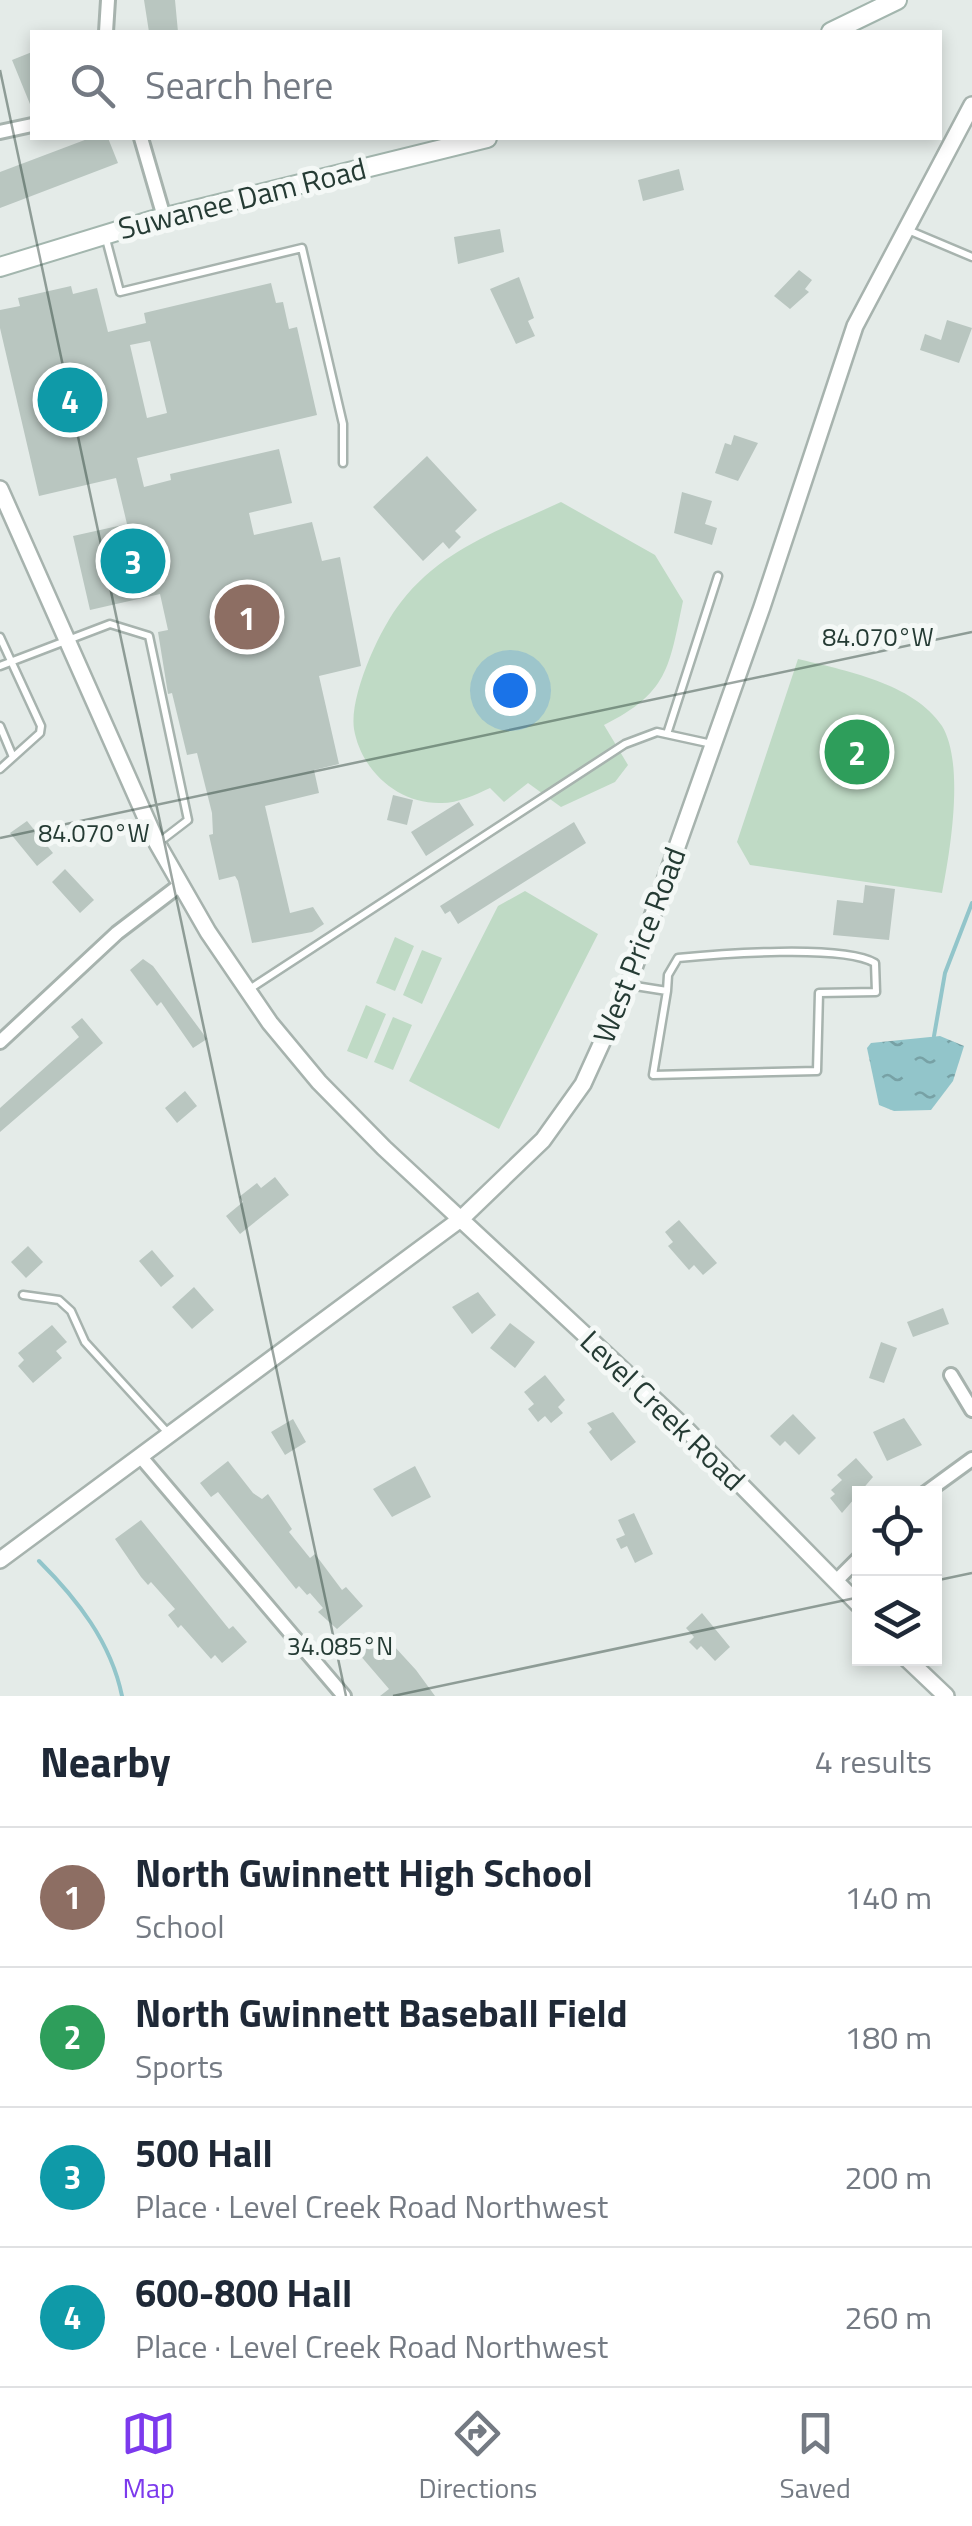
<!DOCTYPE html>
<meta charset="utf-8">
<style>
body{margin:0;font-family:"Titillium Web",sans-serif;background:#f6f6f7;color:#1f2937}
.controls{position:absolute;right:30px;bottom:30px;display:grid;overflow:hidden;border-radius:0px;box-shadow:0 5px 15px #0003}
.controls button{width:90px;height:90px;display:grid;place-items:center;padding:0;border:0;border-bottom:2px solid #e0e1e3;background:#fff;color:#1f2937;font:50px sans-serif}
.you{position:absolute;left:510px;top:690px;width:35px;height:35px;margin:-25px;border:8px solid #fff;border-radius:50%;background:#1a73e8;box-shadow:0 0 0 15px #1a73e833}
.badge{display:grid;place-items:center;width:65px;height:65px;border-radius:50%;background:#7c3aed;color:#fff;font-size:32px;font-weight:700}
.pin{position:absolute;translate:-50% -50%;border:5px solid #fff;box-shadow:0 2px 10px #0006}
.list{margin:0;padding:0;list-style:none}
h2{display:flex;justify-content:space-between;align-items:center;height:130px;margin:0;padding:0 40px;font-size:42px}
h2 small{font-size:32px;font-weight:400;color:#747a83}
.list li{display:grid;grid-template-columns:65px 1fr auto;gap:30px;align-items:center;box-sizing:border-box;height:140px;padding:0 40px;border-top:2px solid #e0e1e3}
.list b{display:block;font-size:38px;white-space:nowrap}
.list p{margin:0;font-size:32px;white-space:nowrap;color:#747a83}
.list em{font-size:32px;font-style:normal;color:#747a83}
.icon{flex:none;width:55px;height:55px;fill:none;stroke:currentColor;stroke-width:2;stroke-linecap:round;stroke-linejoin:round}
.map{position:relative;flex:none;width:972px;height:1696px;overflow:hidden}
.search{position:absolute;background:#fff;box-shadow:0 5px 15px #0003;left:30px;right:30px;top:30px;height:110px;display:flex;align-items:center;gap:25px;box-sizing:border-box;padding:0 35px;border-radius:0px;color:#747a83;font-size:38px}
.sheet{height:690px;background:#fff}
nav{display:flex;justify-content:space-around;align-items:center;box-sizing:border-box;height:140px;border-top:2px solid #e0e1e3;background:#fff;font-size:28px;color:#747a83}
nav a{display:grid;justify-items:center;gap:5px}
nav .on{color:#7c3aed}
.map>svg:first-child{display:block}
.park{fill:#bfdac5}
.water{fill:url(#water-ripples)}
.lines{fill:none;stroke-linecap:round;stroke-linejoin:round}
.stream{stroke:#92c5ca;stroke-width:4}
.building{fill:#b9c6c0;fill-rule:evenodd}
.service-casing{stroke:#a7b3ae;stroke-width:11}
.minor-casing{stroke:#a7b3ae;stroke-width:18}
.tertiary-casing{stroke:#a7b3ae;stroke-width:20}
.secondary-casing{stroke:#a3b6ae;stroke-width:22}
.service{stroke:#fff;stroke-width:6}
.minor{stroke:#fff;stroke-width:12}
.tertiary{stroke:#fff;stroke-width:15}
.secondary{stroke:#fff;stroke-width:18}
.ticks{fill:none;stroke:#253b34;stroke-width:2.5;stroke-opacity:0.45}
.labels{text-anchor:middle;dominant-baseline:central;stroke-width:10;stroke-linejoin:round;paint-order:stroke}
.street-label{font-size:30px;fill:#253b34;stroke:#f4f8f6}
.ticks-label{font-size:25px;text-anchor:middle;fill:#253b34;stroke:#f4f8f6;stroke-width:10;stroke-linejoin:round;paint-order:stroke}
</style>
<div class="map">
<svg width="972" height="1696" viewBox="0 0 972 1696">
<defs>
<pattern id="water-ripples" width="26" height="14" patternUnits="userSpaceOnUse" patternTransform="scale(2.5)"><rect width="26" height="14" fill="#92c5ca"/><path d="M2 4q2-2 4 0t4 0M15 11q2-2 4 0t4 0" fill="none" stroke="#77a1a5"/></pattern>
</defs>
<rect width="100%" height="100%" fill="#e4ebe8"/>
<path class="park" d="M561,502L655,555L683,601C669,668 668,693 604,725L628,765L615,782L561,807L528,783L504,802L490,788C475,795 456,804 439,803C397,803 361,770 354,729C349,696 380,628 401,602C443,548 501,530 561,502Z
M798,659C843,670 914,683 942,726C965,764 950,852 942,893L750,865L737,842Z
M525,891L598,934L499,1129L409,1081L498,906Z
M395,937L414,946L395,991L376,983Z
M422,950L442,958L422,1004L403,995Z
M366,1005L386,1014L367,1059L347,1051Z
M393,1017L412,1025L393,1070L374,1062Z"/>
<path class="water" d="M940,1036L964,1046L953,1081L931,1110L894,1111L879,1105L867,1048L871,1043Z"/>
<g class="lines">
<path class="stream" d="M934,1036L945,973L972,903
M39,1561C77,1599 111,1642 122,1696"/>
</g>
<path class="building" d="M144,0H175L178,32H149Z
M32,52V109L12,60Z
M90,138H108L118,163L0,208V172Z
M679,169L684,190L643,201L638,180Z
M500,229L504,252L458,264L454,237Z
M799,270L812,280L805,289L809,292L790,309L774,296Z
M519,277L534,318L528,321L535,336L516,344L490,289Z
M271,283L276,303L283,302L289,329L297,327L317,415L137,458L144,487L171,480L170,474L279,449L292,503L249,513L254,535L312,522L322,561L340,557L361,666L319,676L339,764L314,770L319,793L265,806L290,913L313,907L324,924L312,932L252,943L238,881L235,876L219,880L209,835L213,834L212,813L197,753L187,755L172,693L168,694L158,632L168,630L160,594L90,610L73,536L127,524L116,478L39,496L0,328V310L20,306L18,298L71,286L73,294L97,288L108,332L146,323L144,313ZM150,341L167,413L147,418L130,345Z
M947,320L972,328L959,363L920,350L925,334L941,340Z
M734,435L758,443L738,481L715,473L725,443L731,445Z
M427,456L477,510L455,531L461,537L449,549L443,542L423,561L373,507Z
M682,492L712,501L705,524L717,528L712,545L674,533Z
M393,795L413,800L407,825L387,820Z
M459,802L474,825L426,856L411,832Z
M27,821L53,853L37,866L10,833Z
M574,822L586,843L458,924L450,911L445,914L440,906Z
M65,869L94,900L80,913L52,882Z
M865,885L895,889L889,940L833,935L837,900L863,903Z
M143,959L153,966L207,1039L193,1048L161,1002L157,1006L130,970Z
M82,1018L103,1043L0,1132V1108L79,1037L71,1027Z
M185,1091L197,1106L177,1123L165,1108Z
M275,1177L289,1195L240,1234L226,1216L243,1202L239,1197L257,1183L261,1188Z
M679,1220L717,1263L703,1275L694,1265L689,1270L668,1246L673,1242L665,1232Z
M28,1246L43,1262L26,1278L11,1262Z
M152,1250L174,1276L161,1287L139,1261Z
M194,1287L214,1310L192,1329L172,1307Z
M478,1292L496,1315L472,1334L452,1307Z
M943,1308L949,1324L913,1337L907,1322Z
M510,1323L535,1342L515,1368L490,1348Z
M52,1325L67,1342L56,1351L62,1358L33,1383L18,1366L24,1360L18,1353Z
M881,1342L897,1348L884,1383L869,1378Z
M545,1375L565,1400L558,1407L563,1413L551,1423L545,1416L538,1422L528,1409L534,1404L524,1392Z
M613,1412L636,1442L611,1461L589,1432L592,1429L587,1423Z
M793,1414L816,1438L799,1455L785,1441L780,1446L770,1436Z
M904,1418L922,1445L887,1461L873,1432Z
M293,1419L306,1442L285,1455L271,1432Z
M856,1458L873,1477L842,1513L830,1498L835,1494L831,1490L842,1480L837,1475Z
M228,1461L253,1493L262,1499L268,1494L292,1529L289,1532L310,1558L315,1554L342,1590L346,1587L363,1606L337,1629L318,1612L323,1608L310,1593L307,1595L299,1586L296,1589L218,1492L211,1497L200,1483Z
M415,1466L431,1497L392,1517L373,1489Z
M634,1513L653,1554L635,1563L627,1546L621,1549L616,1539L625,1535L618,1520Z
M141,1520L229,1629L233,1626L247,1642L222,1663L215,1655L211,1659L181,1625L178,1628L168,1615L175,1609L151,1582L148,1585L141,1577L115,1539Z
M702,1613L730,1647L715,1661L701,1646L697,1650L689,1642L694,1637L686,1628Z
M383,1634L416,1670L435,1696H380L389,1689L359,1654Z"/>
<g class="lines">
<defs>
<path id="service" d="M908,230L972,257
M106,239L120,292L302,248L343,424V463
M0,637L41,726L40,733L0,769
M0,666L110,624L149,636L188,820L158,843
M0,726L13,757
M667,734L718,576
M629,985L667,991L653,1075L817,1071L819,993L876,992L875,963C842,944 719,954 678,958L668,975L667,991
M248,990L625,744L657,732L712,744
M23,1295L59,1300L71,1311L85,1342L168,1433"/>
<path id="minor" d="M106,32L108,0
M0,132L32,125
M141,138L164,217
M0,1042L117,933L180,885
M951,1375L972,1410
M140,1456L344,1696
M924,1494L972,1459
M838,1579L860,1557"/>
<path id="tertiary" d="M0,489L157,843L208,932L270,1023L319,1082L384,1148L682,1425L860,1606
M0,1560L462,1218L543,1140L583,1084L628,985L762,607L855,326L972,105
M906,1658L946,1696"/>
<path id="secondary" d="M831,32L897,0
M0,267L150,221L487,138"/>
</defs>
<use href="#service" class="service-casing"/>
<use href="#minor" class="minor-casing"/>
<use href="#tertiary" class="tertiary-casing"/>
<use href="#secondary" class="secondary-casing"/>
<use href="#service" class="service"/>
<use href="#minor" class="minor"/>
<use href="#tertiary" class="tertiary"/>
<use href="#secondary" class="secondary"/>
</g>
<path class="ticks" d="M0,70L346,1696M0,838L972,632M934,1581L972,1573M393,1696L860,1597"/>
<g class="labels">
<g class="street-label">
<text transform="translate(242 198) rotate(-14)">Suwanee Dam Road</text>
<text transform="translate(639 945) rotate(-69)">West Price Road</text>
<text transform="translate(663 1410) rotate(44)">Level Creek Road</text>
</g>
</g>
<g class="ticks-label">
<text x="878" y="646">84.070°W</text>
<text x="94" y="842">84.070°W</text>
<text x="340" y="1655">34.085°N</text>
</g>
</svg>
<div class="controls">
<button><svg class="icon" aria-label="locate" viewBox="0 0 24 24"><circle cx="12" cy="12" r="6"/><path d="M12 2v4M12 18v4M2 12h4M18 12h4"/></svg></button>
<button><svg class="icon" aria-label="layers" viewBox="0 0 24 24"><path d="M12 4l9 5-9 5-9-5zM3 14l9 5 9-5"/></svg></button>
</div>
<div class="you"></div>
<div class="pin badge" style="left:247px;top:617px;background:#8d6e63">1</div>
<div class="pin badge" style="left:857px;top:752px;background:#2e9e5b">2</div>
<div class="pin badge" style="left:133px;top:561px;background:#0f9aa8">3</div>
<div class="pin badge" style="left:70px;top:400px;background:#0f9aa8">4</div>
<div class="search"><svg class="icon" aria-label="search" viewBox="0 0 24 24"><circle cx="10" cy="10" r="6"/><path d="M15 15l6 6"/></svg>Search here</div>
</div>
<section class="sheet">
<h2>Nearby<small>4 results</small></h2>
<ul class="list">
<li><span class="badge" style="background:#8d6e63">1</span><div><b>North Gwinnett High School</b><p>School</p></div><em>140 m</em></li>
<li><span class="badge" style="background:#2e9e5b">2</span><div><b>North Gwinnett Baseball Field</b><p>Sports</p></div><em>180 m</em></li>
<li><span class="badge" style="background:#0f9aa8">3</span><div><b>500 Hall</b><p>Place · Level Creek Road Northwest</p></div><em>200 m</em></li>
<li><span class="badge" style="background:#0f9aa8">4</span><div><b>600-800 Hall</b><p>Place · Level Creek Road Northwest</p></div><em>260 m</em></li>
</ul>
</section>
<nav>
<a class="on"><svg class="icon" aria-label="map" viewBox="0 0 24 24"><path d="M3 6l6-2 6 2 6-2v14l-6 2-6-2-6 2zM9 4v14M15 6v14"/></svg>Map</a>
<a><svg class="icon" aria-label="directions" viewBox="0 0 24 24"><path d="M12 3l9 9-9 9-9-9zM9 14v-3h6M13 9l2 2-2 2"/></svg>Directions</a>
<a><svg class="icon" aria-label="saved" viewBox="0 0 24 24"><path d="M7 4h10v16l-5-4-5 4z"/></svg>Saved</a>
</nav>
